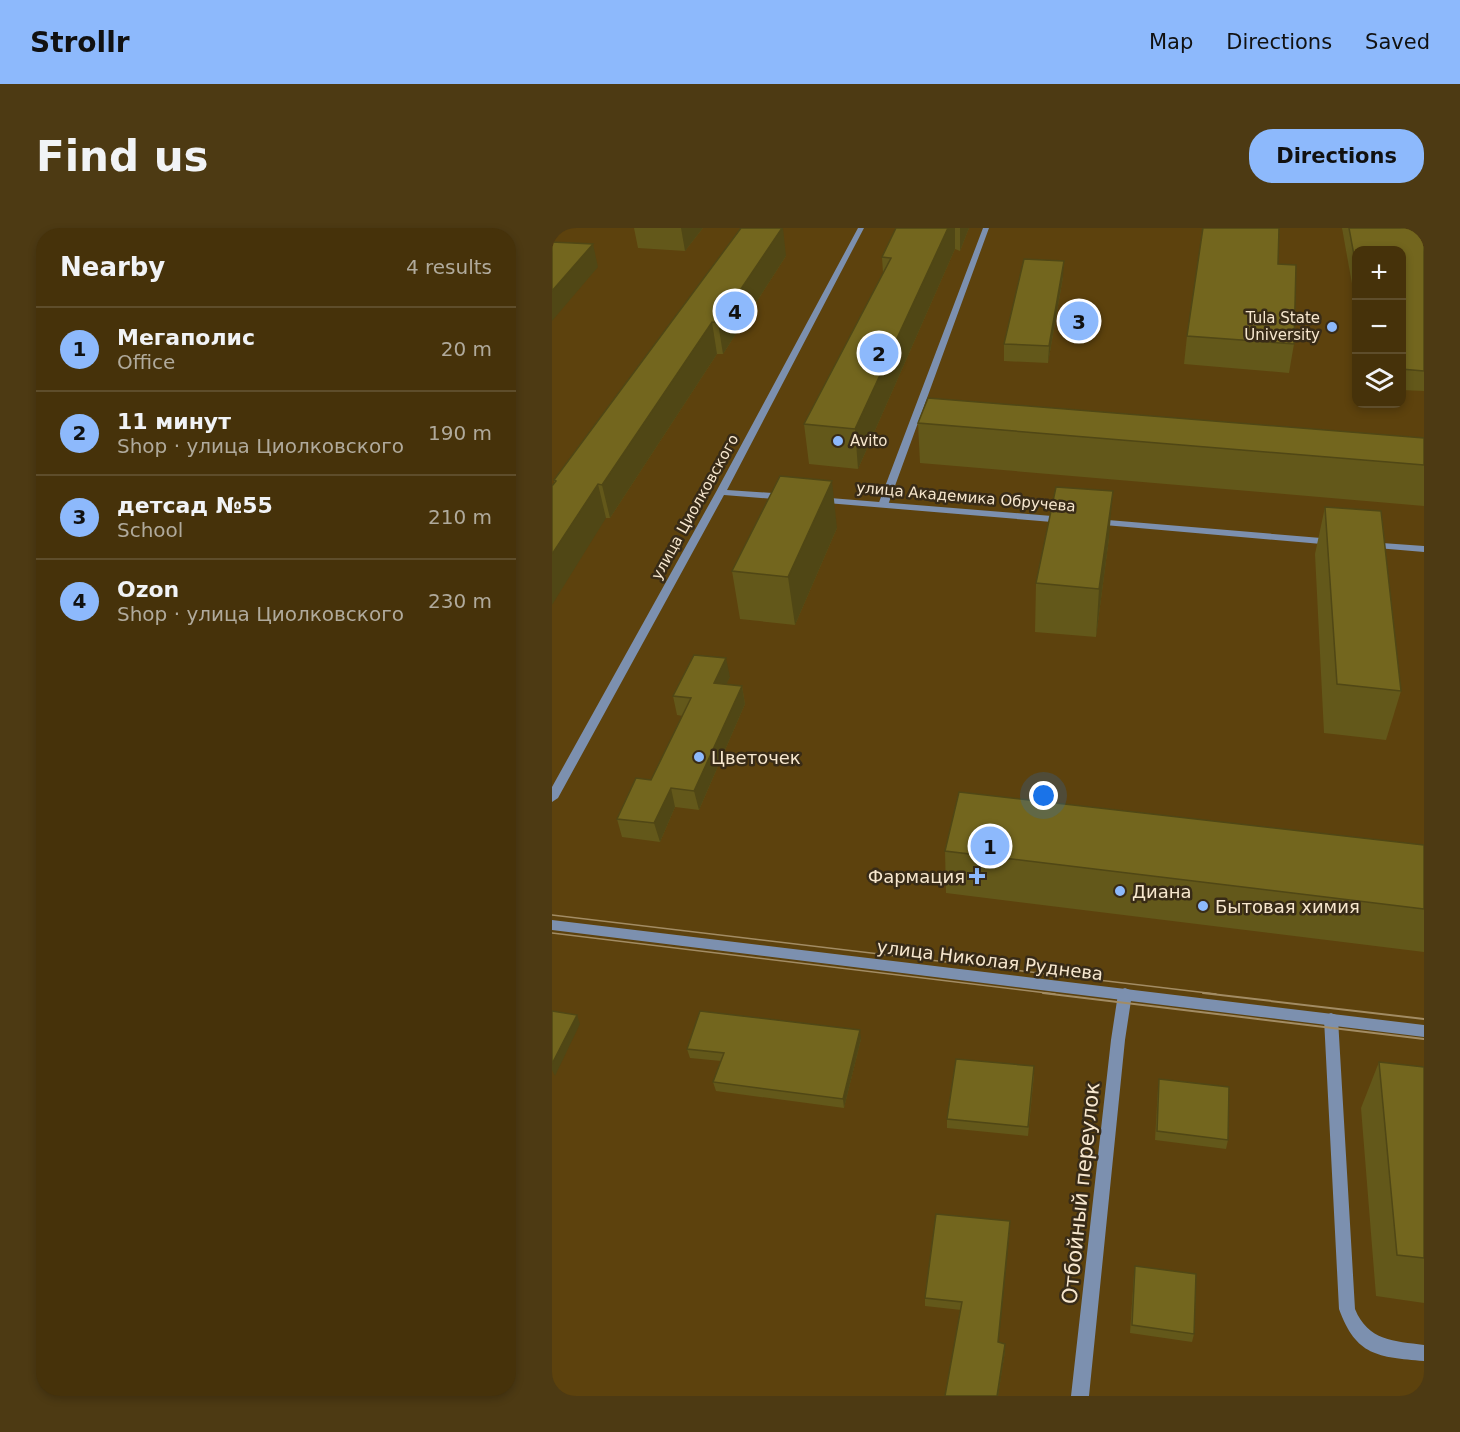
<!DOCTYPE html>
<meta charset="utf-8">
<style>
body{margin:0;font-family:"DejaVu Sans",sans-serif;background:#4d3a13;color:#f1f3f6}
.controls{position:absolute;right:18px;top:18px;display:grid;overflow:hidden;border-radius:12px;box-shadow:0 3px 9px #0003}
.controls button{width:54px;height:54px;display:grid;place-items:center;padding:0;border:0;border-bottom:2px solid #5e4d2b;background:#46320a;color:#f1f3f6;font:30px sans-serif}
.you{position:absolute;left:492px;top:568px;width:21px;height:21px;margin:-15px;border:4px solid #fff;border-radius:50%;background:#1a73e8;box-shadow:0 0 0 9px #1a73e833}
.badge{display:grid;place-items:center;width:39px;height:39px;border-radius:50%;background:#8db9fc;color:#111;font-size:20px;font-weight:700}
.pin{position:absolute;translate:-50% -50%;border:3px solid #fff;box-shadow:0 2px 6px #0006}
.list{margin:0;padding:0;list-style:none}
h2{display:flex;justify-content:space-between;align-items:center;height:78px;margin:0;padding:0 24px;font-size:26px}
h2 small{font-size:20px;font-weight:400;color:#b0aa9c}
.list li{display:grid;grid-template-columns:39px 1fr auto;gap:18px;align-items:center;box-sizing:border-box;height:84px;padding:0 24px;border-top:2px solid #5e4d2b}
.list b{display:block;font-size:22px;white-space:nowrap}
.list p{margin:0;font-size:20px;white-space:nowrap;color:#b0aa9c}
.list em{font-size:20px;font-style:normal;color:#b0aa9c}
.icon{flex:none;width:33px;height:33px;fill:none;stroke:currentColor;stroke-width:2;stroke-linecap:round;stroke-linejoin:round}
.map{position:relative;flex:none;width:872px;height:1168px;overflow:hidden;border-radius:24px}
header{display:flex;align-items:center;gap:36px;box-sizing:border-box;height:84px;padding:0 30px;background:#8db9fc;color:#111}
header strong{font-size:28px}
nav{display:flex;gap:33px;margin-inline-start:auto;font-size:21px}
.intro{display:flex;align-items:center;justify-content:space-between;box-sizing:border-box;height:144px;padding:0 36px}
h1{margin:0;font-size:42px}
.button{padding:15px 27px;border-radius:24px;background:#8db9fc;color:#111;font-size:21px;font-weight:700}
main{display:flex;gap:36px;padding:0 36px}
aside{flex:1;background:#46320a;border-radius:24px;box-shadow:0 3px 9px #0003}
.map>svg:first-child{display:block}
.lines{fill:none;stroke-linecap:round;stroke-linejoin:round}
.service{fill:#7c90af;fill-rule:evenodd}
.minor{fill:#7c90af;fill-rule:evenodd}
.tertiary{fill:#7c90af;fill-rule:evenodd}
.tram-far1{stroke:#a28c64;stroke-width:1.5}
.tram{stroke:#a28c64;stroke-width:2}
.wall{fill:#63581a}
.shaded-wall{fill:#504715}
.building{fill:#73661e;stroke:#504715;stroke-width:1.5}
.poi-dot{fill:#8db9fc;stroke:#382b17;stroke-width:2}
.labels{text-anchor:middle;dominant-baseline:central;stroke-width:5;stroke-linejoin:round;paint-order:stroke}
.far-poi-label{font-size:15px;fill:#f7e7ce;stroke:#382b17;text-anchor:end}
.far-street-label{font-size:15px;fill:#f7e7ce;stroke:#382b17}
.poi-label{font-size:18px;fill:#f7e7ce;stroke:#382b17;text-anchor:start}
.street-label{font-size:18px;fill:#f7e7ce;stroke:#382b17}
.near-street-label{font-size:21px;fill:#f7e7ce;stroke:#382b17}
</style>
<header>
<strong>Strollr</strong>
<nav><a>Map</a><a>Directions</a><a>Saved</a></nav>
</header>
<div class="intro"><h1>Find us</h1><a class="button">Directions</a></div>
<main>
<aside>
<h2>Nearby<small>4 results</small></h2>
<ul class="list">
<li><span class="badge">1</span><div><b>Мегаполис</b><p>Office</p></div><em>20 m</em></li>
<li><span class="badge">2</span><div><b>11 минут</b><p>Shop · улица Циолковского</p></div><em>190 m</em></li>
<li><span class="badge">3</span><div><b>детсад №55</b><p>School</p></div><em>210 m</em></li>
<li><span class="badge">4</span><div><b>Ozon</b><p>Shop · улица Циолковского</p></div><em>230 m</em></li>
</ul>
</aside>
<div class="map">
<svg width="872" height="1168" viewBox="0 0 872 1168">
<rect width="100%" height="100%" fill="#5d420d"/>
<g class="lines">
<path class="service" d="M431,0H437L336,277L334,279H328L326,277Z
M779,785L784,787L786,791L803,1081C816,1113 842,1113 872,1117V1133C826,1129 804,1128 787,1081L772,791L774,787Z"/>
<path class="minor" d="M306,0H312L175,262L234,266L239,269L234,272L172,267L6,570L0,574V559L164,264Z
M266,269L512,289L517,292L512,295L263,274V270Z
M544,291L781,311L786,314L781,317L541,296V292Z
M816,314L872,318V324L813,319V315Z
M573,760L578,762L580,766L573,812L537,1168H519L559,812L566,766L568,762Z"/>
<path class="tertiary" d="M0,692L872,797V809L0,702Z"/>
<path class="tram-far1" d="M0,687L664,766
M0,705L503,766"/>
<path class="tram" d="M491,765L872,811
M651,765L872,791"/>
</g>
<path class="wall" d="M82,0H151L133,23L86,20Z
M189,0L234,28L171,126H165L58,290H54L2,255V252Z
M344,0H417L408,23L403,21L306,241L257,236L252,196L331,45L330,29Z
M790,0H872V163L849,162V22H804V78Z
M726,36L742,116L737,145L632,136L635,108Z
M511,49L496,135L452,133V116Z
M366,195L872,210V278L368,235Z
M773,279L849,463L834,512L772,505L763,326Z
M285,300L243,397L188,391L180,343Z
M557,310L544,409L483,404L484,355Z
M178,449L174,456L190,458L193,476L147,582L123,579L108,614L70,609L65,591L99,552L131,488L125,487L121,468Z
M872,617V724L394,665L393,623Z
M309,811L292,880L164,863L161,854L169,833L138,830L135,821Z
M827,834L872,839V1075L824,1068L809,880Z
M482,847L476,908L395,900V891Z
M607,851L676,912L674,921L603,912L606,860Z
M458,993L446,1115L453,1123L446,1168H393L409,1082L373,1078V1070Z
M583,1038L642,1106L640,1114L578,1105L582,1046Z"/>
<path class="shaded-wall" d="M129,0H151L133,23Z
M230,0H231L234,28L171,126L166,95Z
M396,0H403V21L306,241L303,201Z
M408,0H417L408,23Z
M41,16L46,39L0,93V63Z
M512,33L511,49L496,135L497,118Z
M160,94L165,126L58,290L50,257Z
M280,253L285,300L243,397L236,349Z
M46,256L54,290L0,377V326Z
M561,263L557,310L544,409L547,361Z
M174,430L178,449L166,473L162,455Z
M190,458L193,476L147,582L142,563Z
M119,560L123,579L108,614L102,595Z
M25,787L28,796L3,848L0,842V836Z
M308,802L309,811L292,880L291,871Z
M458,993V1002L446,1122V1114Z
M453,1116V1123L446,1168H445Z"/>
<path class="building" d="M189,0H230L166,95L160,94L50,257L46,256L0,326V258L4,253L2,252Z
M344,0H396L303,201L252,196L339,30L330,29Z
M651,0H727L726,36L744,37L742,116L635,108Z
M797,0H872V143L849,141V22H804V38Z
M0,14L41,16L0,63Z
M472,31L512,33L497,118L452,116Z
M376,170L872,210V237L366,195Z
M228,248L280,253L236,349L180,343Z
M504,259L561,263L547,361L484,355Z
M773,279L829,283L849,463L785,456Z
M142,427L174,430L162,455L190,458L142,563L119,560L102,595L65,591L84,550L99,552L139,470L121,468Z
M407,564L872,617V681L393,623Z
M0,783L25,787L0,836Z
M148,783L308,802L291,871L161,854L172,825L135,821Z
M404,831L482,838L476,899L395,891Z
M827,834L872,839V1030L845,1027Z
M607,851L677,859L676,912L605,903Z
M384,986L458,993L446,1114L453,1116L445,1168H393L410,1074L373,1070Z
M583,1038L644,1046L642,1106L580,1097Z"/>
<g class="poi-dot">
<circle cx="780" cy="99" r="6"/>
<circle cx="286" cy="213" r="6"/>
<circle cx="147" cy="529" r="6"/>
<path d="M422 639h6v6h6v6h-6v6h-6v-6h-6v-6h6z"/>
<circle cx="568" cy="663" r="6"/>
<circle cx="651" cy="678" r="6"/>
</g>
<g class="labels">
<g class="far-poi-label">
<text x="768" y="90">Tula State<tspan x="768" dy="17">University</tspan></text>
<text x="298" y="213" text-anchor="start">Avito</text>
</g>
<g class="far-street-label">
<text transform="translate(414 269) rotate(5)">улица Академика Обручева</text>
<text transform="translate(143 279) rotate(-61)">улица Циолковского</text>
</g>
<g class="poi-label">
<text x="159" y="529">Цветочек</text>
<text x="413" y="648" text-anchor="end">Фармация</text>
<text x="580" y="663">Диана</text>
<text x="663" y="678">Бытовая химия</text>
</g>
<g class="street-label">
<text transform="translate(438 732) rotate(7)">улица Николая Руднева</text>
</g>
<g class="near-street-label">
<text transform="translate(529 965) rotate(-84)">Отбойный переулок</text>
</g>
</g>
</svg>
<div class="controls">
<button>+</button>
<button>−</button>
<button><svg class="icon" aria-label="layers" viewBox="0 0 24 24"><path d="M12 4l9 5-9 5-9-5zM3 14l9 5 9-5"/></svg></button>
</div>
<div class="you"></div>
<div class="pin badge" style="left:438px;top:618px">1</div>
<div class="pin badge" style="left:327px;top:125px">2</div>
<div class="pin badge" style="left:527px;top:93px">3</div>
<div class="pin badge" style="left:183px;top:83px">4</div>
</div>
</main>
